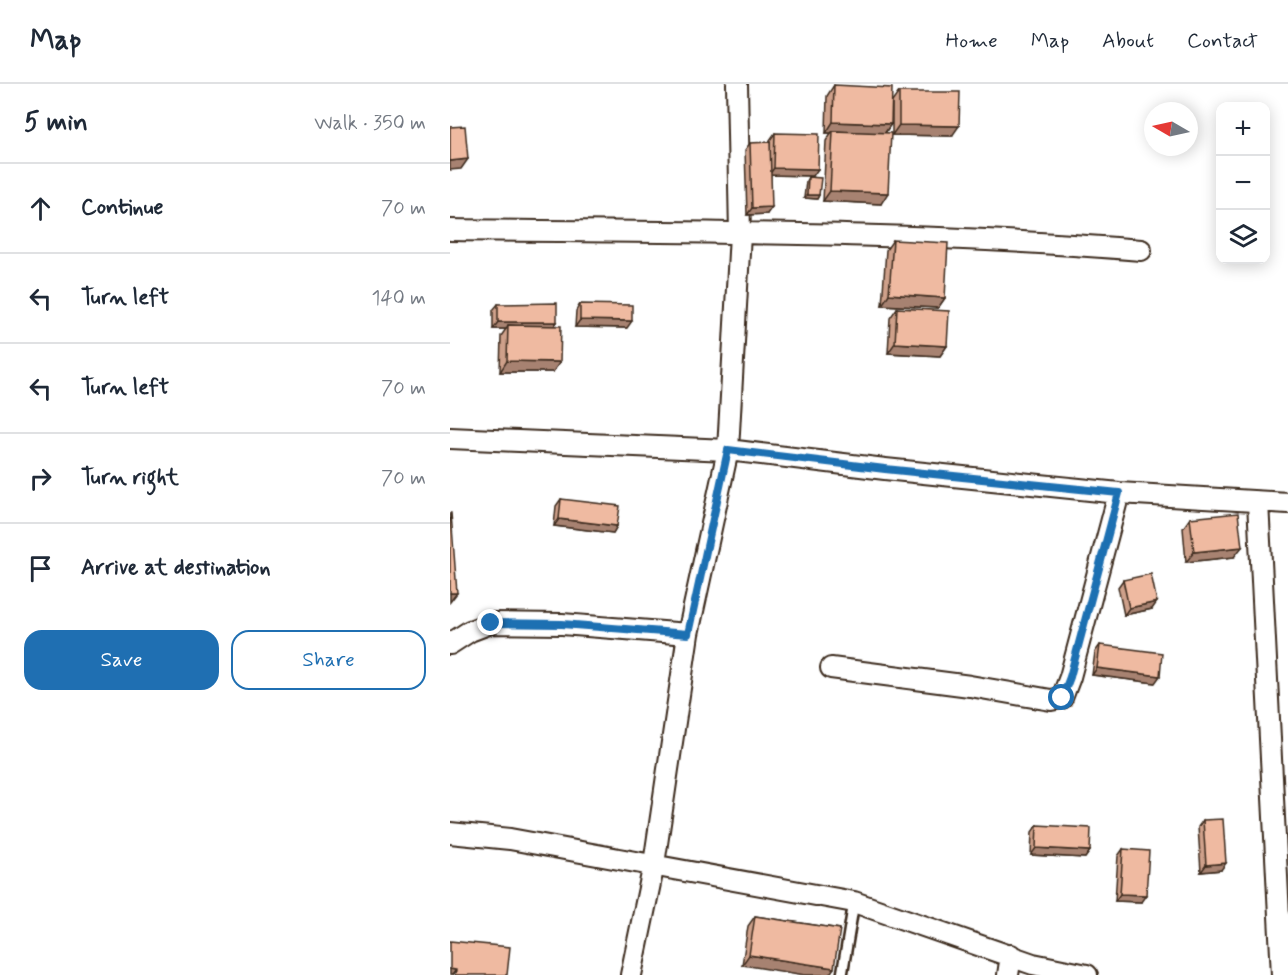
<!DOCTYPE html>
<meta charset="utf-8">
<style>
body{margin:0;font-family:Mynerve,sans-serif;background:#f2f2f3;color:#1f2937}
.controls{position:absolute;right:18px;top:18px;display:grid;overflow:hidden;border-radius:12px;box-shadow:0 3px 15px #0003}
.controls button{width:54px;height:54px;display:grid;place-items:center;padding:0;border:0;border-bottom:2px solid #e0e1e3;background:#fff;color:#1f2937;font:30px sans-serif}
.compass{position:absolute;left:694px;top:18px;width:54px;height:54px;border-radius:50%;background:#fff;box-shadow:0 3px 15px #0003;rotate:279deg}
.stop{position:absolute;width:18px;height:18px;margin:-14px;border:4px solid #1f6fb2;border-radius:50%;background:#fff}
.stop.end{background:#1f6fb2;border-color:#fff;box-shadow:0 2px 6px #0008}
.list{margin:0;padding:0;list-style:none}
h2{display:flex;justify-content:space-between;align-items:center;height:78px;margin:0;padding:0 24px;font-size:26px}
h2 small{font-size:20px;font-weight:400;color:#747a83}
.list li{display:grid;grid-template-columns:39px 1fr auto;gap:18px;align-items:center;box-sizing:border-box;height:90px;padding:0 24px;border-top:2px solid #e0e1e3}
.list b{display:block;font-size:22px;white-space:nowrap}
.list em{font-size:20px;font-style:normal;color:#747a83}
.actions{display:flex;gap:12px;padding:18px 24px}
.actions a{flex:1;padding:14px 0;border:2px solid #1f6fb2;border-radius:18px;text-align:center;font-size:21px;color:#1f6fb2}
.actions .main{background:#1f6fb2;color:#fff}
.icon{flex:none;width:33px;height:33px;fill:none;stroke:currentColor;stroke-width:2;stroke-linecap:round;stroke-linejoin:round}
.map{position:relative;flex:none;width:838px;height:891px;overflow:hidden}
header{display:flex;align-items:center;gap:36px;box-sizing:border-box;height:84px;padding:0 30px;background:#fff;border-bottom:2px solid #e0e1e3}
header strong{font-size:28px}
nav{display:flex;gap:33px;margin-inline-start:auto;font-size:21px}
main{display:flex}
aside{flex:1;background:#fff}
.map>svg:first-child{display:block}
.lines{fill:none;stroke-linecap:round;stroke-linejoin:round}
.service-casing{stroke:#3b2a1e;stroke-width:14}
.minor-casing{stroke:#3b2a1e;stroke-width:24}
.service{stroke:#fff;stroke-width:9}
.minor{stroke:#fff;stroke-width:20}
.wall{fill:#cea08a;stroke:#3b2a1e;stroke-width:1.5}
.shaded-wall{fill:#a78271;stroke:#3b2a1e;stroke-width:1.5}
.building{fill:#efbaa1;stroke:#3b2a1e;stroke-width:1.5}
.route{stroke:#1f6fb2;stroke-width:8}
</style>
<header>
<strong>Map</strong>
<nav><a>Home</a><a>Map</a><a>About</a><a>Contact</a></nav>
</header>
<main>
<aside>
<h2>5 min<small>Walk · 350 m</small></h2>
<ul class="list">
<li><svg class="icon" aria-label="ahead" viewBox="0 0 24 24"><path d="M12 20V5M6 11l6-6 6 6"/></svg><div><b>Continue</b></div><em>70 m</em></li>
<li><svg class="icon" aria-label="left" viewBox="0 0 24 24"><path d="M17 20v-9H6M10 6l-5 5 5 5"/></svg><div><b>Turn left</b></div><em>140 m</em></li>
<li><svg class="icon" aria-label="left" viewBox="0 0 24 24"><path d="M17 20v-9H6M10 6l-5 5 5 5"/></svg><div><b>Turn left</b></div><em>70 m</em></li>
<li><svg class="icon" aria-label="right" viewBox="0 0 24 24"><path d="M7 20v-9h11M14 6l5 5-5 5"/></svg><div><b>Turn right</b></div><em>70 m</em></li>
<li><svg class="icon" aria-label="arrive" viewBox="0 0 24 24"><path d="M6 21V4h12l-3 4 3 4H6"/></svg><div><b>Arrive at destination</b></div></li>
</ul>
<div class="actions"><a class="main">Save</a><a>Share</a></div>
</aside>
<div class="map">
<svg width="838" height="891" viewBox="0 0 838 891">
<rect width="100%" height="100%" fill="#fff"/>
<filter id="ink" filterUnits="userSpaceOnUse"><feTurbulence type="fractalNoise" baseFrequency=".0167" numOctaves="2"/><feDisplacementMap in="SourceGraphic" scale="12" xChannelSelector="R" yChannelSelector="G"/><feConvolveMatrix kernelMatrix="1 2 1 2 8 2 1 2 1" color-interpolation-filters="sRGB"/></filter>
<g filter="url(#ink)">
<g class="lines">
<defs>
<path id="service" d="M392,891L404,818"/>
<path id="minor" d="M0,146C230,149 462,147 691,166
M0,354L278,366L435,385L669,409L838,419
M808,418L832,891
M0,560L20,547L41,539L112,540L238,550
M381,584L520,602L601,616L612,614L620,593L669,409
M0,749L60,755L404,818L583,880L637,891
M181,891L204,780L238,550L278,366L290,150L287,0
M558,891L561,871"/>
</defs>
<use href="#service" class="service-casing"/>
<use href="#minor" class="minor-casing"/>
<use href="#service" class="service"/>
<use href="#minor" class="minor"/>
</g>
<path class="wall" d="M384,1L441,40L435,49L431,120L373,117L376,57L381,49H376L377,12Z
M449,8L502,52L442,51V18Z
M325,49L363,92L321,91L317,130L297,131L295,66L300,59L320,65V56Z
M358,93L369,111L367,115L354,114L356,97Z
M443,156L495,214L488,224L432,221L436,166Z
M48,220L107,238L104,242L103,288H50L51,252L56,245H43V226Z
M130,220L177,244L125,243L126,227Z
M447,224L497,262L490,272L438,269L440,234Z
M111,415L167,442L163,449L104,442L106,422Z
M740,434L784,473L736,478L733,444Z
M673,496L702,525L674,531L668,503Z
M650,561L705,599L642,591L645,568Z
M753,736L771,786L751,788L748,743Z
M587,741L640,767L635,774L581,771L582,748Z
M673,765L691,818L665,817L668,772Z
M305,832L390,845L292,881L298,842Z"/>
<path class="shaded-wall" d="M383,38L441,40L434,50L383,47L381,49H376Z
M449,41L509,42L502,52L442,51Z
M18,75L11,85L0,86V77Z
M324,84L368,85L363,92L319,91Z
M380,107L438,109L431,120L373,117Z
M357,111H369L367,115L354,114Z
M322,123L317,130L297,131L302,124Z
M439,210L495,214L488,224L432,221Z
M130,236L182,237L177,244L125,243Z
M48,238H107L102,245L58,241L56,245H43Z
M445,259L497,262L490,272L438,269Z
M57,277L110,278L103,288H50Z
M109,435L167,442L163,449L104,442Z
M792,463L784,473L736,478L744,468Z
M0,509H7L0,518Z
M707,518L702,525L674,531L679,524Z
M647,584L710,592L705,599L642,591Z
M586,764L640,767L635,774L581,771Z
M776,779L771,786L751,788L756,781Z
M670,810L696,811L691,818L665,817Z
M299,871L384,884L379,891H355L292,881Z
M0,885L6,886L2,891H0Z"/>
<path class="building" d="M384,1L442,4L441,40L383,38Z
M449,8H510L509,42L449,41Z
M15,42L18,75L0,77V43Z
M383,47L441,49L438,109L380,107Z
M325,49L369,50L368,85L324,84Z
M320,58L322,123L302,124L300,59Z
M358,93L371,94L369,111H357Z
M443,156L498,159L495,214L439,210Z
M107,219V238H48V220Z
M130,220L182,221V237L130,236Z
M447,224L499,227L497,262L445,259Z
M58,241L111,242L110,278L57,277Z
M111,415L170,422L167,442L109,435Z
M0,429H1L7,509H0Z
M788,429L792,463L744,468L740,434Z
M701,490L707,518L679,524L673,496Z
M650,561L712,569L710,592L647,584Z
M773,735L776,779L756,781L753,736Z
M587,741L641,744L640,767L586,764Z
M673,765L699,767L696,811L670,810Z
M305,832L390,845L384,884L299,871Z
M0,857L60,863L57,891H5L6,886L0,885Z"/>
</g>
<g class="lines" filter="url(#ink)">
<path class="route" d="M41,539L112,540L238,550L278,366L435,385L669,409L620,593L612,614"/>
</g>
</svg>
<div class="controls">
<button>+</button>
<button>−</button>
<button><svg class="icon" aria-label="layers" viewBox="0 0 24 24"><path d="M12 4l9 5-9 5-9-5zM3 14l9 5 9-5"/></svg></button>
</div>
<svg class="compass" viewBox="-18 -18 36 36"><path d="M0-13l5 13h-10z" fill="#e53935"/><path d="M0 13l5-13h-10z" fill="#747a83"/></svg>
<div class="stop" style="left:612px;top:614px"></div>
<div class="stop end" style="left:41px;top:539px"></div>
</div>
</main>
